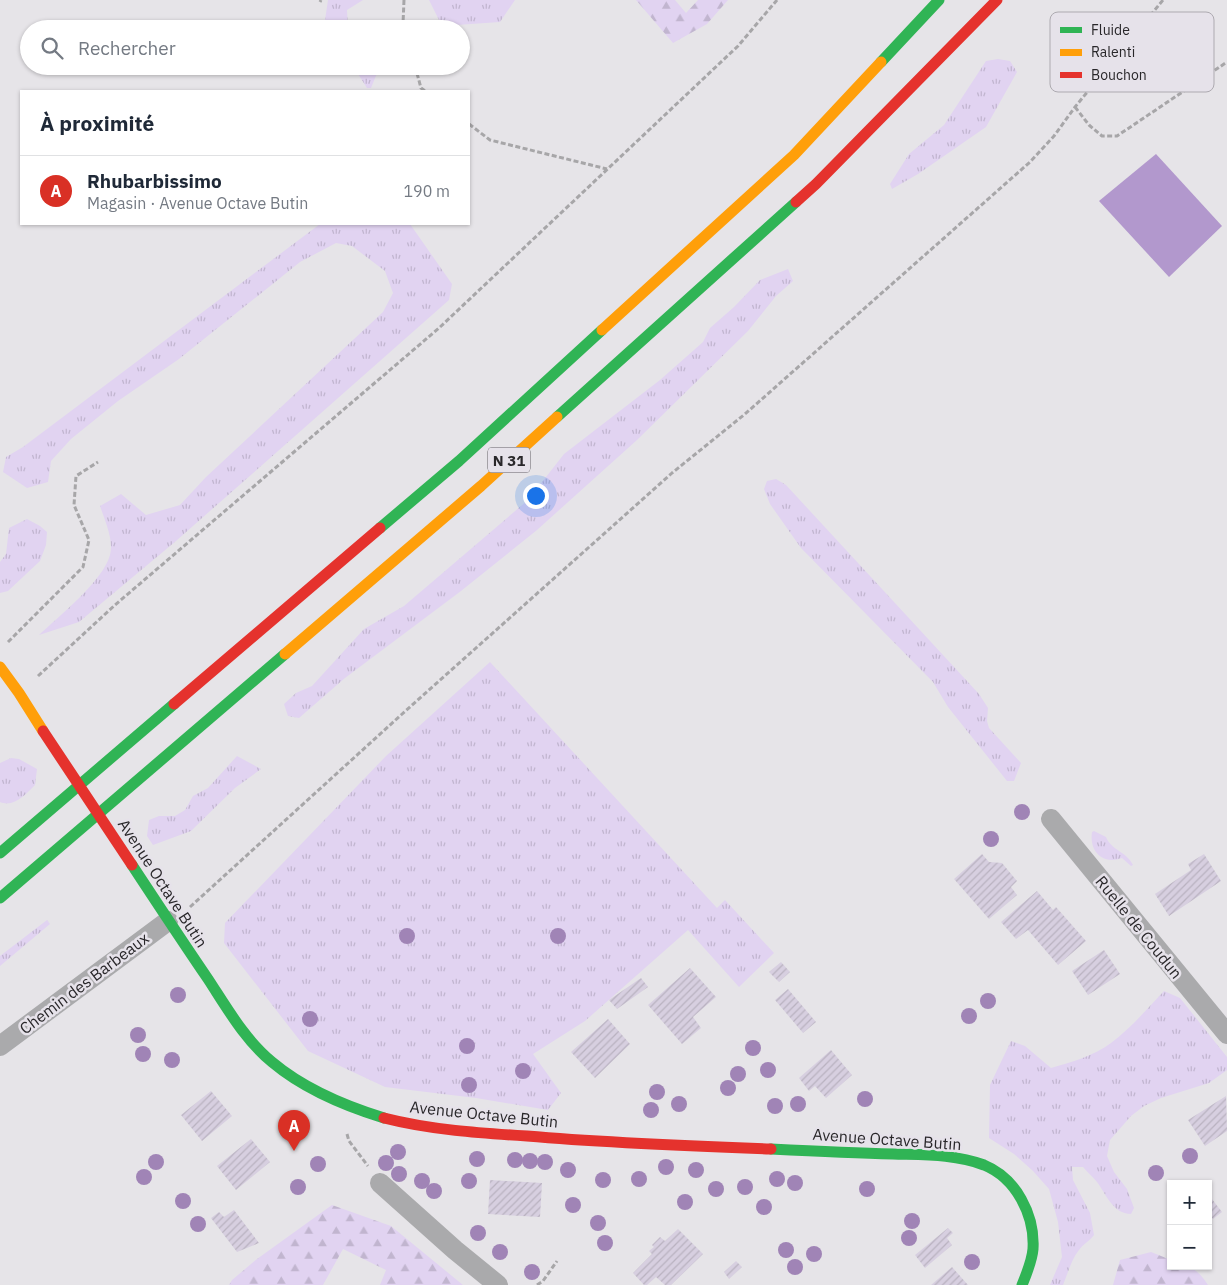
<!DOCTYPE html>
<html lang="fr">
<meta charset="utf-8">
<style>
body{margin:0;font-family:"IBM Plex Sans",sans-serif;background:#f6f6f7;color:#1f2937}
.controls{position:absolute;right:15px;bottom:15px;display:grid;overflow:hidden;border-radius:0px;box-shadow:0 1px 4px #0004}
.controls button{width:45px;height:45px;display:grid;place-items:center;padding:0;border:0;border-bottom:1px solid #e0e1e3;background:#fff;color:#1f2937;font:25px sans-serif}
.you{position:absolute;left:535px;top:495px;width:18px;height:18px;margin:-12px;border:4px solid #fff;border-radius:50%;background:#1a73e8;box-shadow:0 0 0 8px #1a73e833}
.badge{display:grid;place-items:center;width:32px;height:32px;border-radius:50%;background:#d93025;color:#fff;font-size:16px;font-weight:700}
.pin{position:absolute;translate:-50% -41px;filter:drop-shadow(0 1px 2px #0008)}
.pin::after{content:'';position:absolute;top:26px;width:18px;height:15px;background:inherit;clip-path:polygon(0 0,100% 0,50% 100%)}
.list{margin:0;padding:0;list-style:none}
h2{display:flex;justify-content:space-between;align-items:center;height:65px;margin:0;padding:0 20px;font-size:21px}
h2 small{font-size:16px;font-weight:400;color:#747a83}
.list li{display:grid;grid-template-columns:32px 1fr auto;gap:15px;align-items:center;box-sizing:border-box;height:70px;padding:0 20px;border-top:1px solid #e0e1e3}
.list b{display:block;font-size:19px;white-space:nowrap}
.list p{margin:0;font-size:16px;white-space:nowrap;color:#747a83}
.list em{font-size:16px;font-style:normal;color:#747a83}
.icon{flex:none;width:28px;height:28px;fill:none;stroke:currentColor;stroke-width:2;stroke-linecap:round;stroke-linejoin:round}
.map{position:relative;flex:none;width:1227px;height:1285px;overflow:hidden}
.search{position:absolute;background:#fff;box-shadow:0 1px 4px #0004;left:20px;top:20px;width:450px;height:55px;display:flex;align-items:center;gap:12px;box-sizing:border-box;padding:0 18px;border-radius:28px;color:#747a83;font-size:19px}
.panel{position:absolute;background:#fff;box-shadow:0 1px 4px #0004;left:20px;top:90px;width:450px;height:135px;border-radius:0px}
.map>svg:first-child{display:block}
.grass{fill:url(#grass-tufts)}
.forest{fill:url(#forest-firs)}
.water{fill:#b298cd}
.building{fill:url(#building-hatch)}
.lines{fill:none;stroke-linecap:round;stroke-linejoin:round}
.path{stroke:#a7a6a8;stroke-width:3;stroke-dasharray:5 2.5;stroke-linecap:butt}
.street{stroke:#aaaaac;stroke-width:20}
.fast{stroke:#30b455;stroke-width:11}
.slow{stroke:#ff9f0a;stroke-width:11}
.jam{stroke:#e5322d;stroke-width:11}
.jam-bridge{stroke:#e5322d;stroke-width:11}
.tree{fill:#a084b6}
.labels{text-anchor:middle;dominant-baseline:central;stroke-width:5;stroke-linejoin:round;paint-order:stroke}
.shield{fill:#e6e2ea;stroke:#625f64;stroke-width:1}
.shield-label{font-size:15px;font-weight:bold;fill:#29272a}
.street-label{font-size:16px;fill:#29272a;stroke:#e6e2ea}
.key{fill:#e6e2ea;stroke:#adaab0;stroke-width:1}
.key-label{font-size:14px;fill:#29272a}
</style>
<div class="map">
<svg width="1227" height="1285" viewBox="0 0 1227 1285">
<defs>
<pattern id="grass-tufts" width="24" height="20" patternUnits="userSpaceOnUse" patternTransform="scale(1.25)"><rect width="24" height="20" fill="#e1d3f1"/><path d="M3 7l-1-3M5 7V3M7 7l1-3M15 17l-1-3M17 17v-4M19 17l1-3" fill="none" stroke="#c1b5cf"/></pattern>
<pattern id="forest-firs" width="22" height="20" patternUnits="userSpaceOnUse" patternTransform="scale(1.25)"><rect width="22" height="20" fill="#e1d3f1"/><path d="M5 1l3.5 6h-7zM16 11l3.5 6h-7z" fill="#c1b5cf"/></pattern>
<pattern id="building-hatch" width="6" height="6" patternUnits="userSpaceOnUse" patternTransform="scale(1.25)"><rect width="6" height="6" fill="#d7cfe0"/><path d="M-1 1l2-2M0 6l6-6M5 7l2-2" fill="none" stroke="#b9b2c0"/></pattern>
</defs>
<rect width="100%" height="100%" fill="#e6e4e8"/>
<path class="grass" d="M328,0H363L347,10L348,27L356,29H330L325,20Z
M429,0H515L500,22L442,26Z
M998,59L1010,61L1017,72L986,127L918,174L892,189L890,184L909,154L944,125L986,61Z
M353,66H380L371,88H367Z
M320,224H410L452,284L449,300L176,541L79,622L39,635C59,616 103,581 110,555C114,540 105,521 100,506L121,494L146,515L180,505L206,477L383,312L393,293L385,271L352,246L336,243L300,262L179,359L118,401L71,439L51,461L48,482L27,488L3,472L6,457L23,447Z
M788,269L793,281L776,296L748,331L637,440L537,530L461,591L345,678L299,718L288,716L284,704L296,693L312,686L364,629L404,606L528,500L564,454L660,380L703,342L710,328L734,307L760,280Z
M776,479L786,485L979,694L988,708L987,721L989,728L1021,763L1014,781H1007L948,707L933,682L801,548L770,504L764,489L767,481Z
M27,519L40,526L47,532L46,545L40,561L8,591L0,593V562L6,554L9,528Z
M490,662L717,908L725,900L774,953L739,987L688,930L585,1021L533,1054L561,1093L548,1110L476,1098L385,1087L308,1051L224,943L225,923L386,756Z
M237,756L261,769L235,788L191,831L153,845L147,836L149,820L159,816H175L185,810L193,796L208,788Z
M11,758L19,759L37,769L35,785C26,794 14,808 0,802V763Z
M1094,831L1106,837C1111,850 1127,852 1133,865L1131,866L1122,858C1103,865 1089,852 1092,832Z
M47,920L50,924L0,966V956Z
M1164,991L1180,998L1227,1057V1070L1209,1083L1161,1098L1144,1106L1131,1116L1110,1140L1107,1156L1114,1172L1127,1189L1134,1208L1131,1214C1113,1214 1106,1194 1097,1182C1093,1177 1087,1172 1083,1167H1072L1073,1180L1090,1213L1094,1235C1090,1241 1083,1244 1079,1250C1071,1260 1068,1273 1063,1285H1050L1062,1257L1058,1222L1049,1189L1033,1171L1014,1154L989,1138L990,1085L1011,1041L1025,1046L1051,1068C1071,1062 1094,1056 1111,1043C1131,1028 1147,1009 1164,991Z"/>
<path class="forest" d="M636,0H675L686,13L698,0H728L707,24L673,43Z
M332,1205L391,1226L463,1285H380L386,1270L343,1249L323,1285H229L232,1280L257,1259Z
M1151,1252L1171,1260V1266C1191,1266 1197,1268 1208,1285H1113L1120,1260Z"/>
<path class="water" d="M1156,154L1222,226L1169,277L1099,201Z"/>
<path class="building" d="M982,854L989,862L1002,863L1017,881L1011,887L1017,895L989,919L954,879Z
M1204,854L1221,881L1169,916L1155,894L1191,870L1188,864Z
M1037,891L1053,910L1056,907L1086,941L1058,965L1028,930L1016,939L1001,922Z
M1104,950L1120,974L1088,995L1072,971Z
M781,962L790,972L779,982L769,972Z
M690,968L716,997L693,1017L701,1028L682,1044L648,1005Z
M641,978L648,987L617,1009L609,1000Z
M788,989L816,1022L803,1033L775,1000Z
M608,1019L630,1044L595,1078L571,1052Z
M831,1050L852,1075L826,1098L815,1086L809,1091L799,1078Z
M211,1091L232,1116L202,1141L181,1115Z
M1226,1096L1227,1131L1205,1146L1188,1120Z
M251,1139L270,1162L236,1190L217,1166Z
M490,1180L542,1183L540,1217L488,1214Z
M1208,1194L1222,1212L1213,1219L1208,1213Z
M234,1210L259,1243L237,1252L211,1218L219,1212L224,1217Z
M948,1228L953,1233L947,1238L952,1245L925,1268L915,1255Z
M678,1229L703,1254L671,1285H665L656,1277L647,1285H644L633,1273L652,1254L649,1251L654,1247L652,1245L660,1237L665,1241Z
M736,1261L742,1267L729,1279L724,1272Z
M952,1267L968,1285H931Z"/>
<g class="lines">
<path class="path" d="M404,0L403,24L404,29
M320,2L321,0
M415,66L421,88L425,91
M1075,107L1089,125L1102,136H1117L1227,62
M469,124L490,140L607,169
M8,642L83,567L89,540L74,505L76,476L98,462
M38,676L115,605L439,328L738,46L777,0
M190,907L401,715L672,473L745,414L1030,162L1054,136L1075,107L1163,0
M347,1134L349,1141L368,1166
M537,1285L543,1281L557,1261"/>
<path class="street" d="M1051,819L1227,1034
M0,1046L168,921
M380,1183L455,1250L498,1285"/>
<path class="fast" d="M881,62L939,0
M557,417L796,202
M380,528L459,461L602,330
M0,853L174,704
M132,865C157,903 182,941 208,979C227,1008 245,1040 272,1062C304,1089 345,1106 384,1118
M0,898L285,654
M771,1149C811,1151 852,1153 893,1154C923,1155 955,1154 984,1165C1016,1178 1035,1215 1033,1249C1032,1261 1027,1273 1022,1285"/>
<path class="slow" d="M602,330L794,155L881,62
M285,654L481,486L557,417
M0,667L19,693L43,731"/>
<path class="jam" d="M796,202L816,184L997,0
M174,704L380,528
M384,1118C431,1130 479,1133 527,1136C608,1143 689,1146 771,1149"/>
<path class="jam-bridge" d="M43,731L132,865"/>
</g>
<g class="tree">
<circle cx="1022" cy="812" r="8"/>
<circle cx="991" cy="839" r="8"/>
<circle cx="407" cy="936" r="8"/>
<circle cx="558" cy="936" r="8"/>
<circle cx="178" cy="995" r="8"/>
<circle cx="988" cy="1001" r="8"/>
<circle cx="969" cy="1016" r="8"/>
<circle cx="310" cy="1019" r="8"/>
<circle cx="138" cy="1035" r="8"/>
<circle cx="467" cy="1046" r="8"/>
<circle cx="753" cy="1048" r="8"/>
<circle cx="143" cy="1054" r="8"/>
<circle cx="172" cy="1060" r="8"/>
<circle cx="768" cy="1070" r="8"/>
<circle cx="523" cy="1071" r="8"/>
<circle cx="738" cy="1074" r="8"/>
<circle cx="469" cy="1085" r="8"/>
<circle cx="728" cy="1088" r="8"/>
<circle cx="657" cy="1092" r="8"/>
<circle cx="865" cy="1099" r="8"/>
<circle cx="679" cy="1104" r="8"/>
<circle cx="798" cy="1104" r="8"/>
<circle cx="775" cy="1106" r="8"/>
<circle cx="651" cy="1110" r="8"/>
<circle cx="398" cy="1152" r="8"/>
<circle cx="1190" cy="1156" r="8"/>
<circle cx="477" cy="1159" r="8"/>
<circle cx="515" cy="1160" r="8"/>
<circle cx="530" cy="1161" r="8"/>
<circle cx="156" cy="1162" r="8"/>
<circle cx="545" cy="1162" r="8"/>
<circle cx="386" cy="1163" r="8"/>
<circle cx="318" cy="1164" r="8"/>
<circle cx="666" cy="1167" r="8"/>
<circle cx="568" cy="1170" r="8"/>
<circle cx="696" cy="1170" r="8"/>
<circle cx="1156" cy="1173" r="8"/>
<circle cx="399" cy="1174" r="8"/>
<circle cx="144" cy="1177" r="8"/>
<circle cx="639" cy="1179" r="8"/>
<circle cx="777" cy="1179" r="8"/>
<circle cx="603" cy="1180" r="8"/>
<circle cx="422" cy="1181" r="8"/>
<circle cx="469" cy="1181" r="8"/>
<circle cx="795" cy="1183" r="8"/>
<circle cx="298" cy="1187" r="8"/>
<circle cx="745" cy="1187" r="8"/>
<circle cx="716" cy="1189" r="8"/>
<circle cx="867" cy="1189" r="8"/>
<circle cx="434" cy="1191" r="8"/>
<circle cx="183" cy="1201" r="8"/>
<circle cx="685" cy="1202" r="8"/>
<circle cx="573" cy="1205" r="8"/>
<circle cx="764" cy="1207" r="8"/>
<circle cx="912" cy="1221" r="8"/>
<circle cx="598" cy="1223" r="8"/>
<circle cx="198" cy="1224" r="8"/>
<circle cx="478" cy="1233" r="8"/>
<circle cx="909" cy="1238" r="8"/>
<circle cx="605" cy="1243" r="8"/>
<circle cx="786" cy="1250" r="8"/>
<circle cx="500" cy="1252" r="8"/>
<circle cx="814" cy="1254" r="8"/>
<circle cx="972" cy="1262" r="8"/>
<circle cx="795" cy="1267" r="8"/>
<circle cx="532" cy="1272" r="8"/>
</g>
<g class="labels">
<rect class="shield" x="488" y="447.5" width="42" height="25" rx="4"/>
<g class="shield-label">
<text x="509" y="460">N 31</text>
</g>
<g class="street-label">
<text transform="translate(163 883) rotate(57)">Avenue Octave Butin</text>
<text transform="translate(1139 927) rotate(51)">Ruelle de Coudun</text>
<text transform="translate(84 983) rotate(-37)">Chemin des Barbeaux</text>
<text transform="translate(484 1114) rotate(6)">Avenue Octave Butin</text>
<text transform="translate(887 1139) rotate(4)">Avenue Octave Butin</text>
</g>
</g>
<rect x="1050" y="12" width="164" height="80" rx="8" class="key"/>
<rect x="1060" y="27" width="22" height="6" fill="#30b455"/>
<rect x="1060" y="49" width="22" height="7" fill="#ff9f0a"/>
<rect x="1060" y="72" width="22" height="6" fill="#e5322d"/>
<g class="key-label">
<text x="1091" y="35">Fluide</text>
<text x="1091" y="57">Ralenti</text>
<text x="1091" y="80">Bouchon</text>
</g>
</svg>
<div class="controls">
<button>+</button>
<button>−</button>
</div>
<div class="you"></div>
<div class="pin badge" style="left:294px;top:1151px">A</div>
<div class="search"><svg class="icon" aria-label="search" viewBox="0 0 24 24"><circle cx="10" cy="10" r="6"/><path d="M15 15l6 6"/></svg>Rechercher</div>
<section class="panel">
<h2>À proximité<small></small></h2>
<ul class="list">
<li><span class="badge">A</span><div><b>Rhubarbissimo</b><p>Magasin · Avenue Octave Butin</p></div><em>190 m</em></li>
</ul>
</section>
</div>
